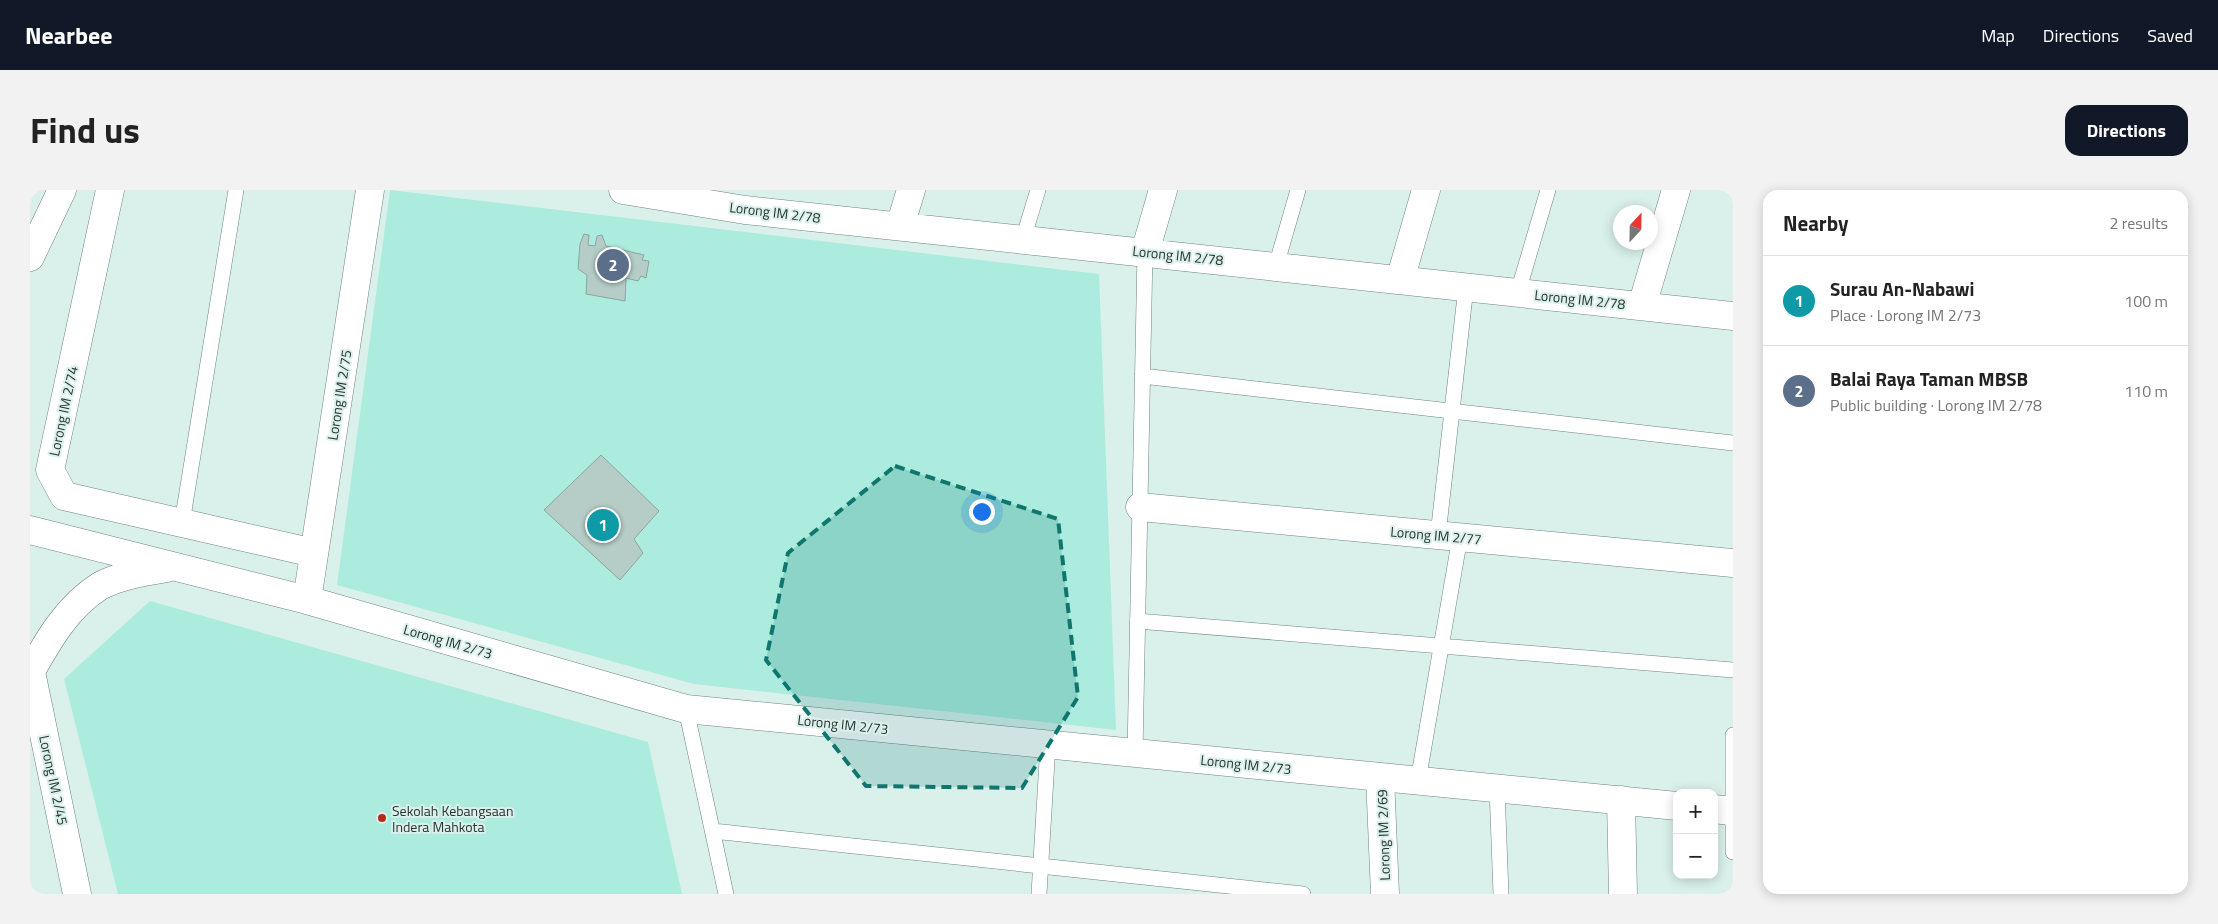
<!DOCTYPE html>
<meta charset="utf-8">
<style>
body{margin:0;font-family:"Titillium Web",sans-serif;background:#f2f2f2;color:#222}
.controls{position:absolute;right:15px;bottom:15px;display:grid;overflow:hidden;border-radius:10px;box-shadow:0 2px 12px #0003}
.controls button{width:45px;height:45px;display:grid;place-items:center;padding:0;border:0;border-bottom:1px solid #e0e0e0;background:#fff;color:#222;font:25px sans-serif}
.compass{position:absolute;left:1583px;top:15px;width:45px;height:45px;border-radius:50%;background:#fff;box-shadow:0 2px 12px #0003;rotate:22deg}
.you{position:absolute;left:951px;top:321px;width:18px;height:18px;margin:-12px;border:4px solid #fff;border-radius:50%;background:#1a73e8;box-shadow:0 0 0 8px #1a73e833}
.badge{display:grid;place-items:center;width:32px;height:32px;border-radius:50%;background:#111827;color:#fff;font-size:16px;font-weight:700}
.pin{position:absolute;translate:-50% -50%;border:2px solid #fff;box-shadow:0 1px 5px #0006}
.list{margin:0;padding:0;list-style:none}
h2{display:flex;justify-content:space-between;align-items:center;height:65px;margin:0;padding:0 20px;font-size:21px}
h2 small{font-size:16px;font-weight:400;color:#767676}
.list li{display:grid;grid-template-columns:32px 1fr auto;gap:15px;align-items:center;box-sizing:border-box;height:90px;padding:0 20px;border-top:1px solid #e0e0e0}
.list b{display:block;font-size:19px;white-space:nowrap}
.list p{margin:0;font-size:16px;white-space:nowrap;color:#767676}
.list em{font-size:16px;font-style:normal;color:#767676}
.map{position:relative;flex:none;width:1703px;height:704px;overflow:hidden;border-radius:15px}
header{display:flex;align-items:center;gap:30px;box-sizing:border-box;height:70px;padding:0 25px;background:#111827;color:#fff}
header strong{font-size:24px}
nav{display:flex;gap:28px;margin-inline-start:auto;font-size:18px}
.intro{display:flex;align-items:center;justify-content:space-between;box-sizing:border-box;height:120px;padding:0 30px}
h1{margin:0;font-size:35px}
.button{padding:12px 22px;border-radius:15px;background:#111827;color:#fff;font-size:18px;font-weight:700}
main{display:flex;gap:30px;padding:0 30px}
aside{flex:1;background:#fff;border-radius:15px;box-shadow:0 2px 12px #0003}
.map>svg:first-child{display:block}
.green{fill:#acecde}
.building{fill:#b6ccc7;stroke:#8fa49f}
.lines{fill:none;stroke-linecap:round;stroke-linejoin:round}
.lane-casing{stroke:#6f847f;stroke-width:16}
.street-casing{stroke:#6f847f;stroke-width:29}
.lane{stroke:#fff;stroke-width:15}
.street{stroke:#fff;stroke-width:28}
.marked{fill:#0f766e;fill-opacity:0.2;stroke:#0f766e;stroke-width:4;stroke-dasharray:10 6;stroke-linejoin:round}
.poi-dot{fill:#b7291c;stroke:#daf0eb;stroke-width:2}
.labels{text-anchor:middle;dominant-baseline:central;stroke-width:4;stroke-linejoin:round;paint-order:stroke}
.street-label{font-size:14px;fill:#2b3432;stroke:#daf0eb}
.poi-label{font-size:14px;fill:#2b3432;stroke:#daf0eb;text-anchor:start}
</style>
<header>
<strong>Nearbee</strong>
<nav><a>Map</a><a>Directions</a><a>Saved</a></nav>
</header>
<div class="intro"><h1>Find us</h1><a class="button">Directions</a></div>
<main>
<div class="map">
<svg width="1703" height="704" viewBox="0 0 1703 704">
<rect width="100%" height="100%" fill="#daf0eb"/>
<path class="green" d="M360,0L1069,84L1086,540L664,494L307,395Z
M120,411L618,552L652,704H88L34,489Z"/>
<path class="building" d="M554,44L559,45L558,55L565,56L567,46L572,45L576,56L614,65L612,70L619,71L616,88L611,86L608,91L596,88L595,111L556,104L557,85L548,79L550,54Z
M571,265L629,321L604,349L613,363L590,390L514,320Z"/>
<g class="lines">
<defs>
<path id="lane" d="M993,49L1008,0
M1246,76L1268,0
M1488,102L1518,0
M1112,186L1703,253
M152,333L206,0
M1408,345L1436,97
M1107,431L1703,480
M656,519L696,704
M1703,545V662
M1105,563L1115,62
M1388,591L1430,347
M1467,598L1471,704
M683,641L1273,704
M1009,704L1018,554"/>
<path id="street" d="M80,0L20,280L34,306L284,363
M593,0L715,20L1703,126
M870,36L881,0
M1115,62L1133,0
M0,67L32,0
M1370,90L1396,0
M1612,116L1646,0
M1110,317L1703,373
M0,340L277,410L656,519L1647,616
M277,410L340,0
M0,477L47,704
M1,481C19,449 38,416 70,396C90,385 115,382 137,378
M1350,587L1355,704
M1591,610L1593,704
M1684,619L1701,621"/>
</defs>
<use href="#lane" class="lane-casing"/>
<use href="#street" class="street-casing"/>
<use href="#lane" class="lane"/>
<use href="#street" class="street"/>
</g>
<path class="marked" d="M865,276L1028,329L1048,507L992,598L836,596L736,470L758,363Z"/>
<circle class="poi-dot" cx="352" cy="628" r="5"/>
<g class="labels">
<g class="street-label">
<text transform="translate(745 22) rotate(7)">Lorong IM 2/78</text>
<text transform="translate(1148 65) rotate(6)">Lorong IM 2/78</text>
<text transform="translate(1550 109) rotate(6)">Lorong IM 2/78</text>
<text transform="translate(309 205) rotate(-81)">Lorong IM 2/75</text>
<text transform="translate(33 221) rotate(-78)">Lorong IM 2/74</text>
<text transform="translate(1406 345) rotate(5)">Lorong IM 2/77</text>
<text transform="translate(418 451) rotate(16)">Lorong IM 2/73</text>
<text transform="translate(813 534) rotate(6)">Lorong IM 2/73</text>
<text transform="translate(1216 574) rotate(6)">Lorong IM 2/73</text>
<text transform="translate(24 590) rotate(78)">Lorong IM 2/45</text>
<text transform="translate(1353 645) rotate(-92)">Lorong IM 2/69</text>
</g>
<g class="poi-label">
<text x="362" y="620">Sekolah Kebangsaan<tspan x="362" dy="16">Indera Mahkota</tspan></text>
</g>
</g>
</svg>
<div class="controls">
<button>+</button>
<button>−</button>
</div>
<svg class="compass" viewBox="-18 -18 36 36"><path d="M0-13l5 13h-10z" fill="#e53935"/><path d="M0 13l5-13h-10z" fill="#767676"/></svg>
<div class="you"></div>
<div class="pin badge" style="left:573px;top:335px;background:#0f9aa8">1</div>
<div class="pin badge" style="left:583px;top:75px;background:#5c6f8a">2</div>
</div>
<aside>
<h2>Nearby<small>2 results</small></h2>
<ul class="list">
<li><span class="badge" style="background:#0f9aa8">1</span><div><b>Surau An-Nabawi</b><p>Place · Lorong IM 2/73</p></div><em>100 m</em></li>
<li><span class="badge" style="background:#5c6f8a">2</span><div><b>Balai Raya Taman MBSB</b><p>Public building · Lorong IM 2/78</p></div><em>110 m</em></li>
</ul>
</aside>
</main>
